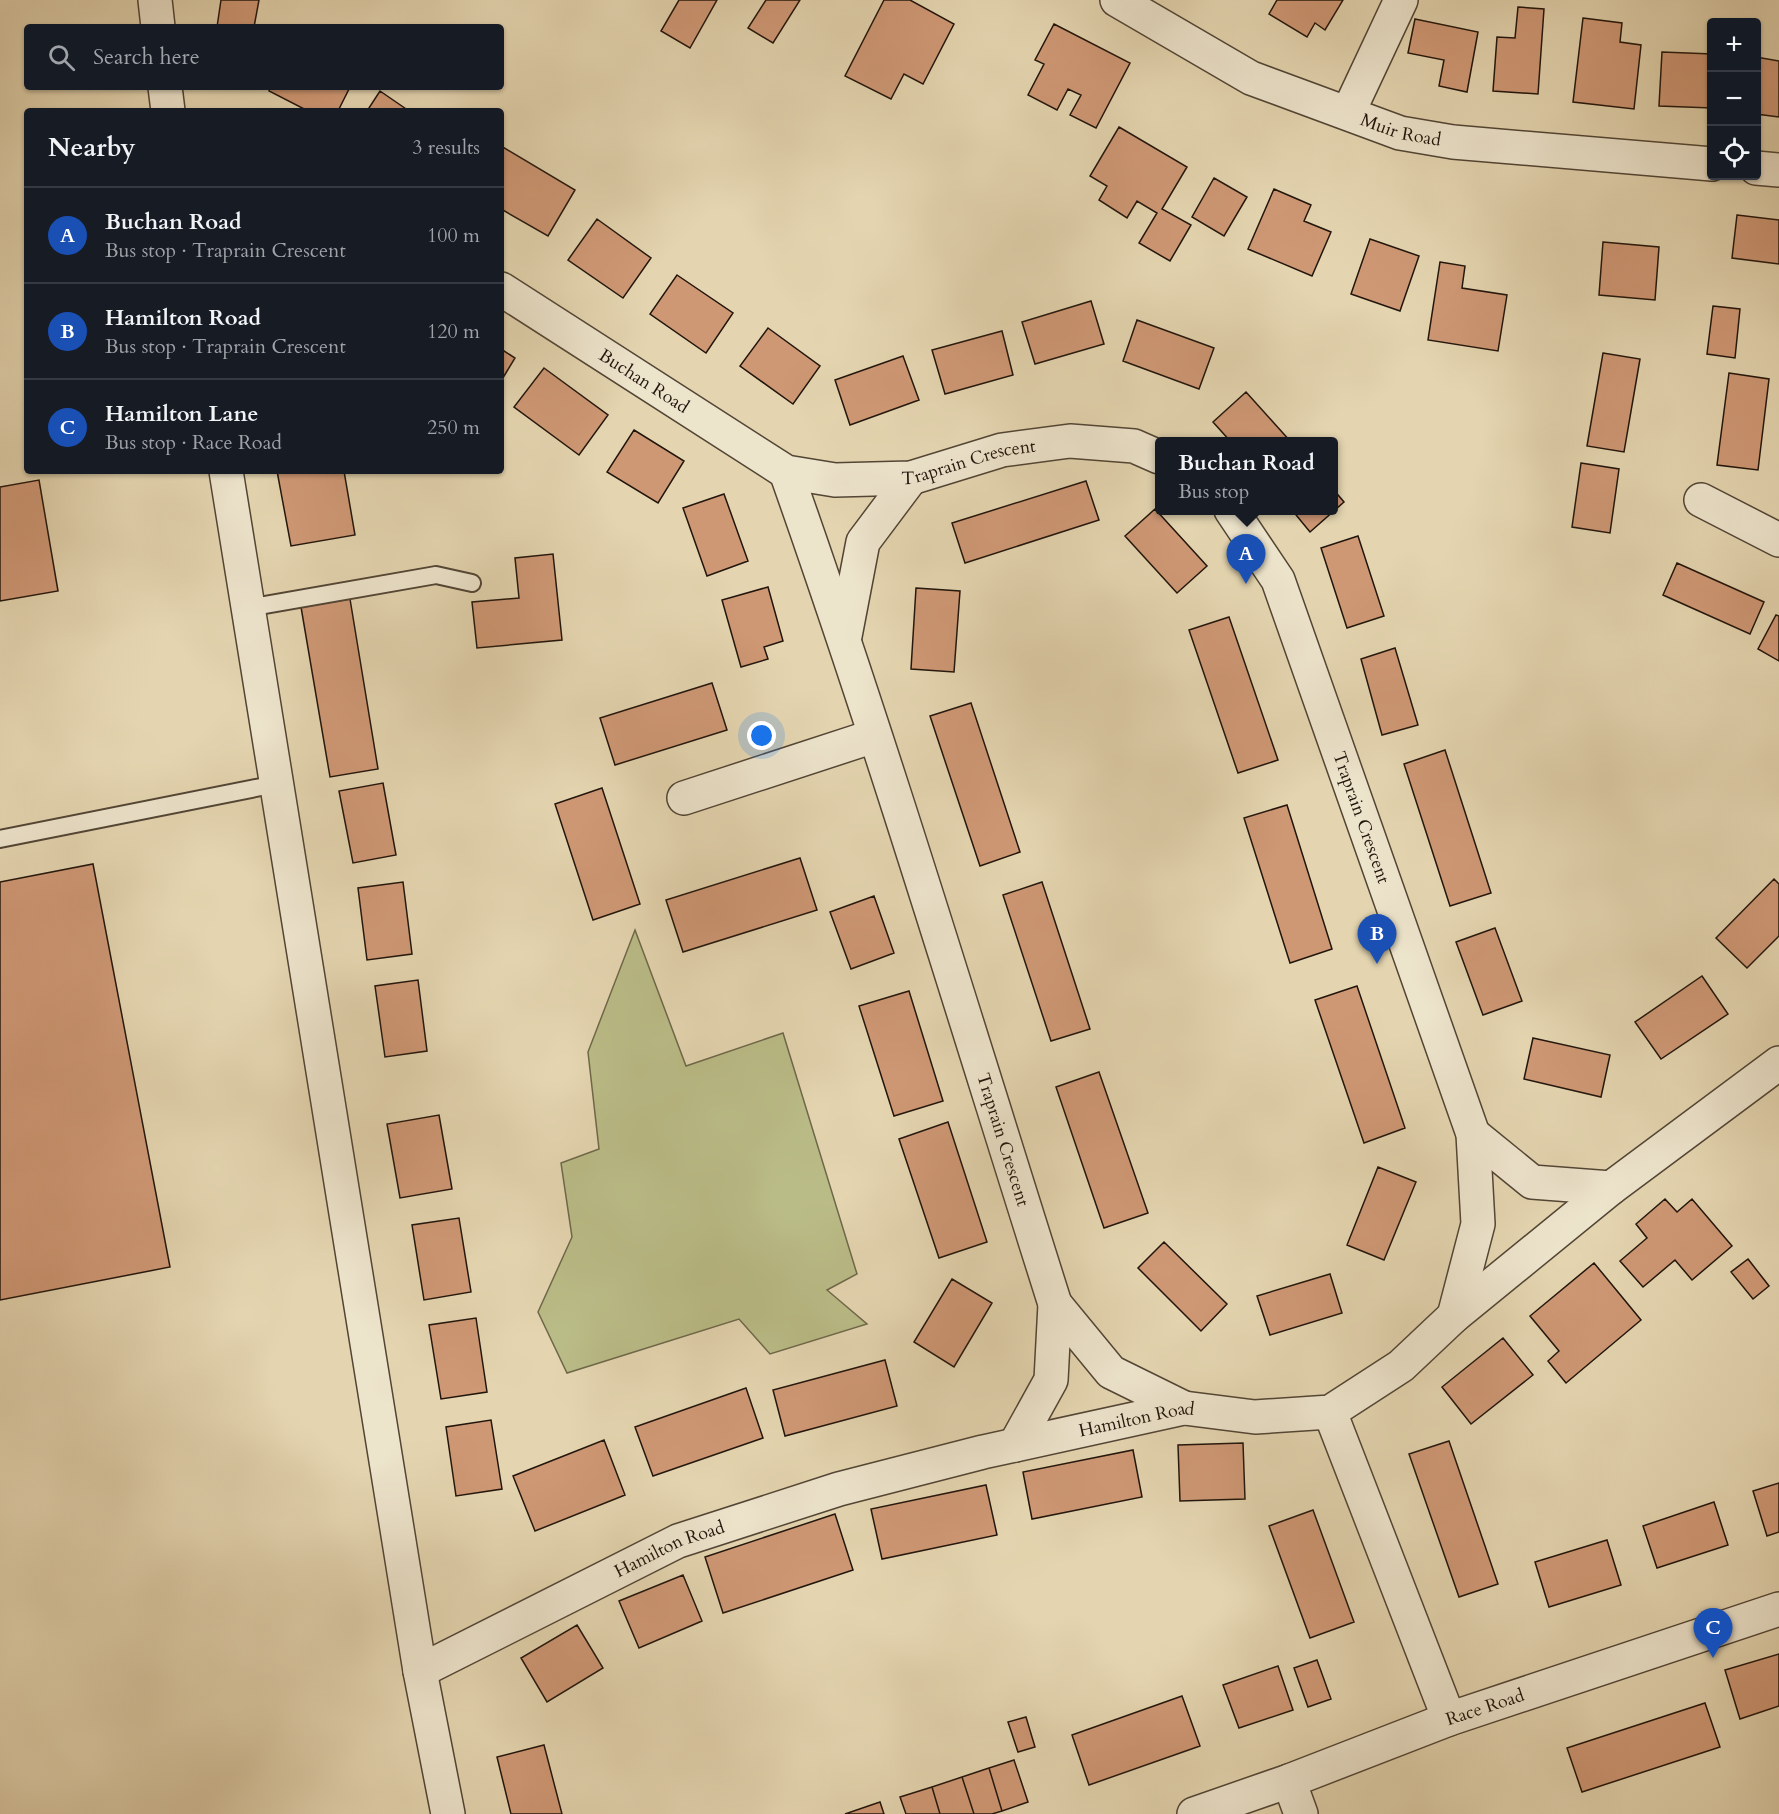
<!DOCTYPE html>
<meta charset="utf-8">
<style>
body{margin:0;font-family:Cardo,serif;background:#242831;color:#f1f3f6}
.controls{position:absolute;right:18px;top:18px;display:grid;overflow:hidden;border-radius:6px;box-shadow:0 2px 4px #0004}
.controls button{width:54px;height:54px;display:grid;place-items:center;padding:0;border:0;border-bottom:2px solid #363941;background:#171b24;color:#f1f3f6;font:30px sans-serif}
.you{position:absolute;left:762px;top:736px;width:21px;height:21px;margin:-15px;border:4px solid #fff;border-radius:50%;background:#1a73e8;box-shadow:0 0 0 9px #1a73e833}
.badge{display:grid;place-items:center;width:39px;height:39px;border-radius:50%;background:#ea580c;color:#fff;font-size:20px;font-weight:700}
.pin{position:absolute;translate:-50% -50px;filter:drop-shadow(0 2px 3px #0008)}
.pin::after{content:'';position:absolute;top:32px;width:21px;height:18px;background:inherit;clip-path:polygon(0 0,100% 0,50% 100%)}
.popup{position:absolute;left:1155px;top:437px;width:183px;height:78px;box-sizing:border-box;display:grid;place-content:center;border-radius:6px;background:#171b24;filter:drop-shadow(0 2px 4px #0005);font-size:20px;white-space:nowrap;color:#9ea1a6}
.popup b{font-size:22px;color:#f1f3f6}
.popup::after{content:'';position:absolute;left:50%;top:100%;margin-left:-12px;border:12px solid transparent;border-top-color:#171b24}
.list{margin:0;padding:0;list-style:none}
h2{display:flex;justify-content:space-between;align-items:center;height:78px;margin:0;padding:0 24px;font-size:26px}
h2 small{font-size:20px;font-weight:400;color:#9ea1a6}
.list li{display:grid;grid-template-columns:39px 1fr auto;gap:18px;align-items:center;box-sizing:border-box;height:96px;padding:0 24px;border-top:2px solid #363941}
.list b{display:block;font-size:22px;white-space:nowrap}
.list p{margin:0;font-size:20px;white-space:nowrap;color:#9ea1a6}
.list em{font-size:20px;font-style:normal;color:#9ea1a6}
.icon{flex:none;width:33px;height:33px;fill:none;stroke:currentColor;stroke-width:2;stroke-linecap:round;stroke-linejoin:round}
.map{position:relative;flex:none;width:1779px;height:1814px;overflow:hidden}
.search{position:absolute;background:#171b24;box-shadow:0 2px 4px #0004;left:24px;top:24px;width:480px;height:66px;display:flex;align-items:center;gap:15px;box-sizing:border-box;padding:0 21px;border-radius:6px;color:#9ea1a6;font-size:22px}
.panel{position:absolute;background:#171b24;box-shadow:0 2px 4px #0004;left:24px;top:108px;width:480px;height:366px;border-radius:6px}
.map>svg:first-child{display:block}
.green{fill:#babc87;stroke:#6e684a;stroke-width:1.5}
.building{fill:#cf9875;stroke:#21150c;stroke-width:1.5}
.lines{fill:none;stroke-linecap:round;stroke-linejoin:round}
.service-casing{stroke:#524535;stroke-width:20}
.minor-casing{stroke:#524535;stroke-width:36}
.tertiary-casing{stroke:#524535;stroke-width:36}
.service{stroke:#ede4cc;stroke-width:16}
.minor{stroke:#ede4cc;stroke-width:33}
.tertiary{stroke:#ede4cc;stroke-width:33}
.labels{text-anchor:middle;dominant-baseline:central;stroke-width:6;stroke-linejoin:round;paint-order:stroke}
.street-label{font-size:18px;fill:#21150c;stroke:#ede4cc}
</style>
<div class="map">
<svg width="1779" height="1814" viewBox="0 0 1779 1814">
<rect width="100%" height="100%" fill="#e4d5b0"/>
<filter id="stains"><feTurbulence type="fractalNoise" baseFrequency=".00333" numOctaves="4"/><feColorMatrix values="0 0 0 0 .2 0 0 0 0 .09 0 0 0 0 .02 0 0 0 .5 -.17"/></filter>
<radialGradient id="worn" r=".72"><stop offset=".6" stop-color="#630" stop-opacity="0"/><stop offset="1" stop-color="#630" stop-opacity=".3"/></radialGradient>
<path class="green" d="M635,930L686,1066L783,1033L857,1274L827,1290L867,1324L770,1354L739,1319L567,1373L538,1312L572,1237L561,1163L599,1149L588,1052Z"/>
<path class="building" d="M221,0H259L254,27H217Z
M679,0H717L690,48L661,31Z
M766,0H800L773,43L748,28Z
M884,0H910L954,24L923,84L904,74L891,99L845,76Z
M1277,0H1343L1325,30L1315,23L1307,37L1269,14Z
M1518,7L1544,9L1538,94L1493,91L1497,37L1515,38Z
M1583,18L1622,23L1620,42L1641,45L1634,109L1573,102Z
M1415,19L1478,32L1467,92L1439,86L1444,60L1408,53Z
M1054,24L1130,63L1096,128L1070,115L1081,95L1068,89L1057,110L1028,95L1044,64L1035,60Z
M1662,52L1712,54V108L1659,106Z
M1756,57L1779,61V117L1756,114Z
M271,87H350L338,111H308L269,91Z
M380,91L409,111H367Z
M1119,127L1187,167L1162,209L1191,225L1170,261L1139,243L1157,213L1137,201L1127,218L1099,200L1107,186L1090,176Z
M501,146L575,190L548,236L501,209Z
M1214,178L1247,197L1224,236L1192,217Z
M1274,189L1311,205L1304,221L1331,232L1312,276L1248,249Z
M1737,215L1779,220V264L1732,258Z
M597,219L651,258L623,298L568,260Z
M1370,239L1419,256L1400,311L1351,294Z
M1603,242L1659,247L1655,300L1599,295Z
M1440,262L1465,266L1462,288L1507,295L1498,351L1428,340Z
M677,275L733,313L706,353L650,314Z
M1091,301L1104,344L1035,364L1022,322Z
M1713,306L1740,309L1735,358L1707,354Z
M1137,320L1214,348L1199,389L1123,361Z
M768,328L820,366L793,404L740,366Z
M1002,331L1013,375L945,394L932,350Z
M501,349L515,358L501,381Z
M1603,353L1640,359L1624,452L1587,446Z
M903,356L919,400L850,425L835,380Z
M544,368L608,415L579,455L514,407Z
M1729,373L1769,379L1758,470L1717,465Z
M1246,392L1291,442H1231L1213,422Z
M634,430L684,461L658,503L607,472Z
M1581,463L1619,469L1610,533L1572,527Z
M277,471H344L355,535L291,546Z
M39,480L58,591L0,601V487Z
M1086,481L1099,520L965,563L952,523Z
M1333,489L1344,502L1310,532L1292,510H1333Z
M724,494L748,561L707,576L683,508Z
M1155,509L1207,566L1177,593L1125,536Z
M1358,536L1384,616L1347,628L1321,548Z
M553,554L562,640L477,648L472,602L519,598L515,558Z
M1677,563L1764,602L1750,634L1663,595Z
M768,587L783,641L764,647L768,659L741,667L722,600Z
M916,588L960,591L954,672L911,669Z
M350,599L378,769L330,777L301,607Z
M1776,615L1779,616V661L1758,649Z
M1229,617L1278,760L1238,773L1189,630Z
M1395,648L1418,725L1382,735L1361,659Z
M712,683L727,730L615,765L600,718Z
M971,703L1020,852L980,866L930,716Z
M1445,750L1491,893L1450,906L1404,764Z
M383,783L396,855L353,863L339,791Z
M602,788L640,904L593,920L555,804Z
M1287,805L1332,949L1290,963L1244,818Z
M800,858L817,910L683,952L666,900Z
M93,864L170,1267L0,1300V882Z
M1774,879L1779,884V936L1747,968L1716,938Z
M403,882L412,954L367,960L358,888Z
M1042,882L1090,1029L1051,1041L1003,895Z
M874,896L894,953L851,969L830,912Z
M1495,928L1522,1001L1483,1015L1456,942Z
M1702,976L1728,1014L1661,1059L1635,1022Z
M418,980L427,1051L385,1057L375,986Z
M1357,986L1405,1128L1364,1143L1315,1000Z
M909,991L943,1101L894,1116L859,1006Z
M1533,1038L1610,1055L1601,1097L1524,1079Z
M1099,1072L1148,1213L1104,1228L1056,1087Z
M439,1115L452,1189L400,1198L387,1124Z
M948,1122L987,1242L939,1258L899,1139Z
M1378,1167L1416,1182L1384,1260L1347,1245Z
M1665,1199L1677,1212L1692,1199L1732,1246L1692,1280L1675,1260L1643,1287L1620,1261L1647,1238L1636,1224Z
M459,1218L471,1292L424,1300L412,1225Z
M1164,1242L1227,1304L1201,1331L1138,1268Z
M1748,1259L1769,1286L1753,1299L1731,1272Z
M1594,1263L1641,1320L1566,1383L1548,1361L1559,1351L1530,1316Z
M1330,1274L1342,1313L1270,1335L1257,1296Z
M952,1279L992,1303L954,1367L914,1342Z
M476,1318L487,1392L441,1399L429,1325Z
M1503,1338L1533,1375L1471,1424L1442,1387Z
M885,1360L897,1406L785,1436L773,1390Z
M746,1388L763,1438L653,1476L635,1427Z
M491,1420L502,1489L456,1496L446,1427Z
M604,1440L625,1495L535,1531L513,1476Z
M1449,1441L1498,1584L1459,1597L1409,1454Z
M1243,1443L1245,1499L1180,1501L1178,1445Z
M1133,1450L1142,1497L1032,1519L1023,1472Z
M1779,1483V1532L1767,1536L1753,1491Z
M986,1485L997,1535L882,1559L871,1509Z
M1714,1502L1728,1545L1657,1568L1643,1526Z
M1313,1510L1354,1622L1310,1638L1269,1526Z
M835,1514L853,1570L723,1613L705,1557Z
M1607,1540L1621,1585L1549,1607L1535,1562Z
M683,1575L702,1621L639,1648L619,1601Z
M577,1625L603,1668L547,1702L521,1658Z
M1779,1654V1706L1740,1719L1725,1670Z
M1317,1660L1331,1699L1308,1707L1294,1668Z
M1278,1666L1293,1710L1239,1728L1223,1685Z
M1182,1696L1200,1746L1089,1785L1072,1735Z
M1705,1703L1720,1747L1582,1792L1567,1748Z
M1026,1717L1035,1747L1018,1752L1008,1722Z
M544,1745L562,1814H511L497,1757Z
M1014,1760L1028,1802L1002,1811L989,1768Z
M989,1768L1002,1811L992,1814H974L962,1777Z
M962,1777L974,1814H940L932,1787Z
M932,1787L940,1814H906L900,1797Z
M880,1802L884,1814H845Z"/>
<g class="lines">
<defs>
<path id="service" d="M248,608L436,575L472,583
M0,839L276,784"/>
<g id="minor">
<path id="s1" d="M1117,0L1251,78L1400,133L1453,142L1712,164"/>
<path d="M1348,113L1401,0"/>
<path d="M1756,168L1779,170"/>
<path id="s2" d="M501,289L786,472L835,480L911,478L1002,450L1070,441L1134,446L1159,457"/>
<path id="s3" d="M786,472C883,746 967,1026 1055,1304L1051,1380L1015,1445"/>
<path d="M1701,500L1779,540"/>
<path id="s4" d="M1231,510L1278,580L1473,1134L1478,1224L1454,1316"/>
<path d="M845,636L863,542L911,478"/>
<path d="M684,798L874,736"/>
<path d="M1473,1134L1532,1182L1611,1188"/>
<path d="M1055,1304L1111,1372L1184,1408"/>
<path d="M1330,1412L1449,1719"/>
<path id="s5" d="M420,1671L678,1541L839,1489L983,1452L1184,1408L1255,1417L1330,1412L1401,1366L1454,1316L1611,1188L1779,1063"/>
<path d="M1289,1781L1301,1814"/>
</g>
<g id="tertiary">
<path d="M155,0L158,27"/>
<path d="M165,87L168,111"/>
<path d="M226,471L420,1671L448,1814"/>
<path id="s6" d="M1194,1814L1289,1781L1449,1719L1779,1609"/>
</g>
</defs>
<use href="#service" class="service-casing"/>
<use href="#minor" class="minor-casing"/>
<use href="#tertiary" class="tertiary-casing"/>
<use href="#service" class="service"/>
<use href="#minor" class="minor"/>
<use href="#tertiary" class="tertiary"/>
</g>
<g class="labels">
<g class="street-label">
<text stroke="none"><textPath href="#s1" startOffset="314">Muir Road</textPath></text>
<text stroke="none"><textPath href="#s2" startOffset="170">Buchan Road</textPath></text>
<text stroke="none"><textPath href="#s2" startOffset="524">Traprain Crescent</textPath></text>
<text stroke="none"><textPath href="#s4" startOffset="336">Traprain Crescent</textPath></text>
<text stroke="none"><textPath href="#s3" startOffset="702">Traprain Crescent</textPath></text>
<text stroke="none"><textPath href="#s5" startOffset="764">Hamilton Road</textPath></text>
<text stroke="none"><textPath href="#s5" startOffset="278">Hamilton Road</textPath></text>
<text stroke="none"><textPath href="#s6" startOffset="310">Race Road</textPath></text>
</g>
</g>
<rect width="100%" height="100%" filter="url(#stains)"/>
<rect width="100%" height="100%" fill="url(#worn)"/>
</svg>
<div class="controls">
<button>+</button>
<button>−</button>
<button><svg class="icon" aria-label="locate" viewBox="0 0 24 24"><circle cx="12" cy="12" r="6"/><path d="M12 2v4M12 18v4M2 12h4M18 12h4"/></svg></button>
</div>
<div class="you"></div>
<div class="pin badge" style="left:1246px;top:584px;background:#1a4fb4">A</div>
<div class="popup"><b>Buchan Road</b>Bus stop</div>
<div class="pin badge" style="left:1377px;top:964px;background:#1a4fb4">B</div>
<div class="pin badge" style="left:1713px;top:1658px;background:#1a4fb4">C</div>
<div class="search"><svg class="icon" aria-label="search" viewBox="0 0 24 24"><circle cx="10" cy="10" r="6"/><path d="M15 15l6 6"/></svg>Search here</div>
<section class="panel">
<h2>Nearby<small>3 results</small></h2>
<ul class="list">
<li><span class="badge" style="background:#1a4fb4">A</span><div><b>Buchan Road</b><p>Bus stop · Traprain Crescent</p></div><em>100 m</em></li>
<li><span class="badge" style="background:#1a4fb4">B</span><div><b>Hamilton Road</b><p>Bus stop · Traprain Crescent</p></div><em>120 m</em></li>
<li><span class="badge" style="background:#1a4fb4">C</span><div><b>Hamilton Lane</b><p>Bus stop · Race Road</p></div><em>250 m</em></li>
</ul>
</section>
</div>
